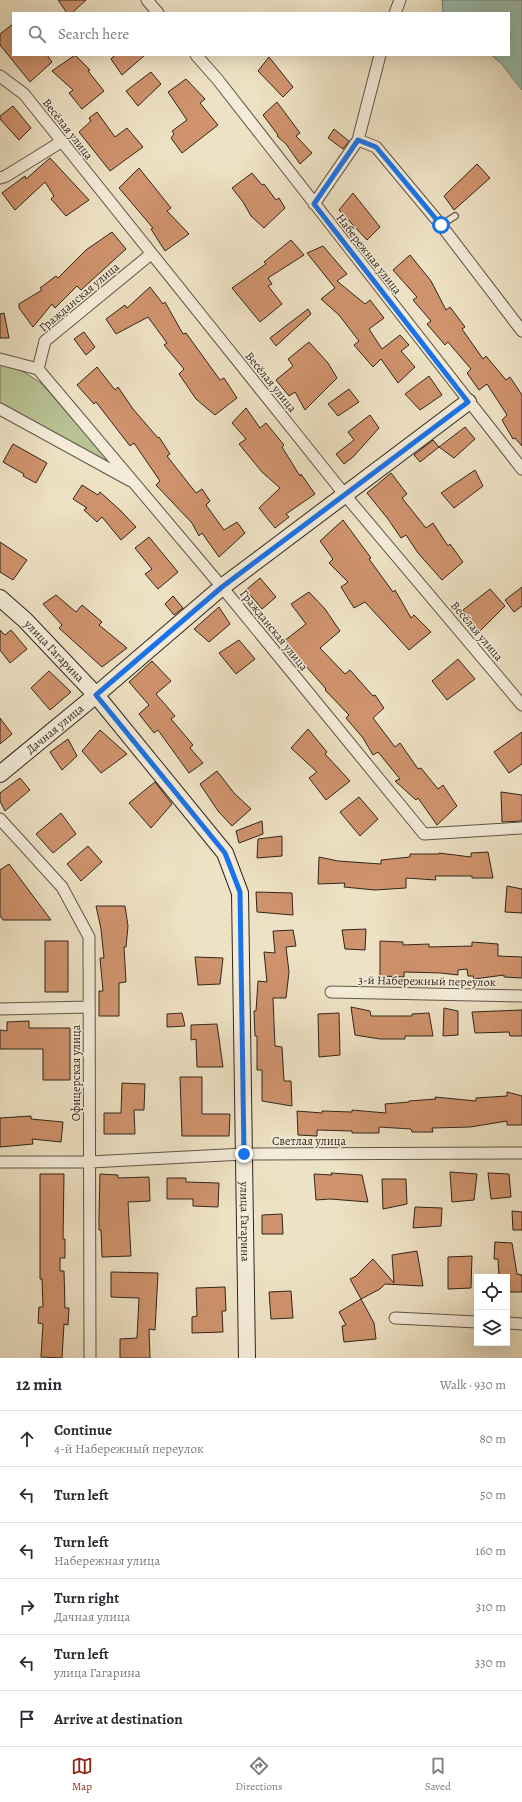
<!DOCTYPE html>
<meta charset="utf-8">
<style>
:root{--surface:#fff;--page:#f7f7f7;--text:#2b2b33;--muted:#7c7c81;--line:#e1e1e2;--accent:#8f2418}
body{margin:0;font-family:Alegreya,serif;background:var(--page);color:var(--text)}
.controls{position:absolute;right:12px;bottom:12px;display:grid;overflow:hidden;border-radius:0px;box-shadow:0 4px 16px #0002}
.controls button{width:36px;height:36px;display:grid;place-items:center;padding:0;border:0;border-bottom:1px solid var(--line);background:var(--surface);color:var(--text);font:20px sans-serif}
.stop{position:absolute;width:12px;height:12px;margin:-9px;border:3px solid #1a73e8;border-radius:50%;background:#fff}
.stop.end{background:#1a73e8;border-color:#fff;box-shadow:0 1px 4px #0008}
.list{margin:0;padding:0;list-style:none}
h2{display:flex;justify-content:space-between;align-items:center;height:52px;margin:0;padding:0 16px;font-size:17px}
h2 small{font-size:13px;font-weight:400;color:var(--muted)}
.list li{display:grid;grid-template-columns:26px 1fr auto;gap:12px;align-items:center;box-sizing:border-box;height:56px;padding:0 16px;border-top:1px solid var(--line)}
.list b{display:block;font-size:15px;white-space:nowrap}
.list p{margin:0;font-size:13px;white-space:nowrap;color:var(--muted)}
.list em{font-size:13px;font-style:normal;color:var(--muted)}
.icon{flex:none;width:22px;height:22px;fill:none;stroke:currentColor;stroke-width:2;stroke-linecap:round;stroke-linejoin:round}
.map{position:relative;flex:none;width:522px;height:1358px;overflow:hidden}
.search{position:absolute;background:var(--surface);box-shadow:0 4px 16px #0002;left:12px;right:12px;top:12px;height:44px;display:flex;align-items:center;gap:10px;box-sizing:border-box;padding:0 14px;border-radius:0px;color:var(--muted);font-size:15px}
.sheet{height:388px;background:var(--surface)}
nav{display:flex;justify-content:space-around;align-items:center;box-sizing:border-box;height:56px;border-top:1px solid var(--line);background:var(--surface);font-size:11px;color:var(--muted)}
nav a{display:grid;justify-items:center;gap:2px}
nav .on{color:var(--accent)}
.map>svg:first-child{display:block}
.green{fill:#b8c395;stroke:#747458}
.water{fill:#9abeb0;stroke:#708175}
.building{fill:#cf936d;stroke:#31261c}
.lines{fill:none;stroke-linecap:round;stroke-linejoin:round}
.lane-casing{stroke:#605546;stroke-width:8}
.street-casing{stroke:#605546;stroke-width:13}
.secondary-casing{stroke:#31261c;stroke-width:18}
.lane{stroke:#f4ecd9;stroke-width:5.5}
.street{stroke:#f4ecd9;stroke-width:11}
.secondary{stroke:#f4ecd9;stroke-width:16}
.route{stroke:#1a73e8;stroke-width:5}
.labels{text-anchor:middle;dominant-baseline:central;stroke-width:3;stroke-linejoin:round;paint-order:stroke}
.street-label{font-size:12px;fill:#31261c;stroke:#f4ecd9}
</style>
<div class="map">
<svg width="522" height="1358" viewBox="0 0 522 1358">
<rect width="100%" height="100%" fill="#eee2c4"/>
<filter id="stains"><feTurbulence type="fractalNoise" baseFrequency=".005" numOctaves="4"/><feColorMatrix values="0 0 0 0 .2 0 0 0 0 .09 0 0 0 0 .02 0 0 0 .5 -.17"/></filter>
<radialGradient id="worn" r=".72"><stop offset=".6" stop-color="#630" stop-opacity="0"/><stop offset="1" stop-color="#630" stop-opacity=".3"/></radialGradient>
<path class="green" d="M0 364 19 369 41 383 118 471 0 404Z"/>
<path class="water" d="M442 0H522V90L500 62 491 55H509V13H443Z"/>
<path class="building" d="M58 0H86L72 13H67Z
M13 24V55H47L52 62 30 82 0 45V34Z
M75 55 90 70 88 71 104 91 82 109 69 93 73 90 52 71Z
M115 55H145L122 75 111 59Z
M269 57 293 87 283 97 258 71Z
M151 72 161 84 138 106 126 91Z
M186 79 205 99 200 103 218 125 182 153 171 138 174 134 172 131 187 120 168 92Z
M277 102 300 133 296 136 312 153 300 164 286 144 277 136 278 135 263 115Z
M13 106 31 128 19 140 0 119V116Z
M97 112 115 137 127 128 143 147 110 171 79 132 91 121 89 118Z
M334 129 349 141 343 149 328 138Z
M50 158 89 200 66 216 51 199 54 196 45 182 15 210 2 193 25 176 26 179Z
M477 164 490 178 454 210 444 196Z
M139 168 171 208 167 211 189 234 165 251 151 229 153 228 119 188Z
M252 173 262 185 264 184 276 200 279 198 285 208 264 228 251 216 243 202 232 188Z
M353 193 380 227 367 240 339 210Z
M112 232 126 249 81 290 77 286 55 308 52 304 33 327 19 308V304L42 290 40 288 56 276 58 278 86 250Z
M291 240 304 255 268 278 272 284 268 286 282 304 260 322 232 288 266 264 264 262Z
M323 246 347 274 337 281 365 304 370 300 384 318 369 329 382 349 400 335 409 345 401 351 415 367 398 383 381 359 373 367 354 345 359 341 339 315 321 299 335 288 307 253Z
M410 255 431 281 446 310 450 307 465 327 462 329 483 359 486 356 506 380 510 377 522 395V446L515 438 513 439 502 420 507 415 487 384 479 390 467 373 471 369 448 342 445 345 427 324 431 321 413 300 417 297 393 270Z
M150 287 163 304 165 302 183 334 186 333 220 380 224 378 237 398 215 415 196 399 179 374 184 369 164 345 167 343 148 317 116 334 106 319 125 305 127 308Z
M308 309 311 314 276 346 270 338Z
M4 313 9 338H0V314Z
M84 332 95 347 86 355 74 339Z
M309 342 328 363 337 378 305 410 295 392 289 396 276 380 293 366 288 359Z
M97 367 115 390 118 387 133 409 158 438 159 437 170 454 167 456 196 493 202 489 210 501 206 505 224 530 237 522 245 533 219 557 202 533 199 536 192 523 156 485 160 481 134 443 130 446 96 402 94 404 77 385Z
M429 376 442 395 420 410 405 394Z
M349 389 359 402 338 416 328 404Z
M246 408 260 428 266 423 284 445 282 447 300 476 301 474 315 494 286 514 289 517 275 528 259 508 280 488 262 472 239 444 246 439 232 423Z
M370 415 379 428 353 457 344 464 336 454 354 440 348 432Z
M465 427 475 439 454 458 439 447Z
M433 440 439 447 420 462 414 455Z
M13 444 47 463 36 483 23 476 24 474 3 462Z
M475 470 483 486 454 508 441 493Z
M391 473 407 494 402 498 426 528 433 523 448 546 450 544 463 562 442 580 418 553 406 535 401 538 388 519 367 493Z
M82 485 98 495 100 492 121 511 136 527 121 540 102 517 97 522 84 510 87 508 73 499Z
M343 520 371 558 369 559 393 592 395 590 411 618 414 615 431 632 409 650 365 602 354 608 341 587 348 582 329 563 333 559 320 541Z
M149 537 178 572 158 589 145 574 152 569 135 548Z
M0 542 27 560 13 580 0 572Z
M260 578 276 597 262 609 246 590Z
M522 587V606L514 612 505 600Z
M490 589 505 606 479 632 463 610Z
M309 592 325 609 340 631 320 648 345 674 350 670 373 696 375 695 384 708 373 718 395 747 400 743 418 769 421 768 438 789 443 785 457 806 437 825 418 798 416 800 395 781 400 779 378 752 373 755 363 738 346 718 349 715 325 690 326 689 284 641 306 624 291 604Z
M56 595 76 612 82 605 102 622 99 625 127 648 102 667 59 628 62 625 43 604Z
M173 596 183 608 174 615 165 604Z
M219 607 230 624 209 642 194 629Z
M0 630 5 635 11 630 27 649 10 663 0 650Z
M239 640 255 659 236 674 219 653Z
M458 659 475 679 447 700 432 681Z
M152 661 171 681 156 694 175 716 171 719 193 745 190 748 203 763 189 773 158 730 154 733 139 714 149 705 129 682Z
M49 671 71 692 50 710 31 688Z
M0 718 12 734 0 744Z
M308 729 327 752 325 754 350 781 326 800 309 778 317 772 291 748Z
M100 730 127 754 101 773 82 751Z
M522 732V764L509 773 494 752Z
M68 739 77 756 62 770 50 752Z
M217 771 234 793 251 809 232 826 218 811 200 784Z
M20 778 30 790 5 811 0 801V793Z
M155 782 172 804 151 828 129 803Z
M501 792 522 795V821L502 822Z
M359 797 378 819 360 836 340 812Z
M61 813 76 834 53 853 36 834Z
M262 821 263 834 239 843 236 831Z
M282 836V856L257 858 258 839Z
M88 846 102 862 81 881 67 864Z
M488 852 493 878H472V876H435L436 880 406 878V888L375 890 344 887 345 883 318 884 319 857 338 861 381 864V860L410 857V854H439V853L471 857V853Z
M9 864 51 920H3L0 916V870Z
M507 886 522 889V913L505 912Z
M256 892 292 893 293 915 257 912Z
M96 906H125L128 926 126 947H124L126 982 119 983V1016H99V991H103L100 958H104L101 929Z
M366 929 365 950 345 949 342 930Z
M293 930 296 946 286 947 289 972 286 998H273L275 1046 282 1047 284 1081H291L292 1106 262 1101V1070H257V1036H255L254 1011H256L258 981 267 982 264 952 275 953 273 931Z
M45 941H68V992H45Z
M380 941 403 942V945L429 944V947L472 946V942L498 944V956L522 957V978L504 977V975L474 979 473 976H468L467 969 458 970V975L441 973 404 972V977L380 976Z
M195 957 223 958 220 984 198 985Z
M351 1007 370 1011 371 1016H412V1014L429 1013 433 1036H405V1039H380L355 1035Z
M444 1008 458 1011V1035L443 1036Z
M522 1010V1036H510L509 1032 475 1033 472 1012Z
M182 1013 185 1026 167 1027V1014Z
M339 1013 340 1055 319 1057 318 1014Z
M29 1021V1028H70V1080H43V1049H0V1030L7 1031V1022Z
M217 1024 223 1067H197L196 1039 191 1040V1025Z
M180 1077H202V1114H230L229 1136H182Z
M122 1083 145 1084 144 1110H134L135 1134H104V1113H121Z
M507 1092 522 1096V1125H507V1121L470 1127 432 1128 433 1132H412L411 1129 379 1127V1133H352V1131L317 1130V1136L298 1135 297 1111 322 1113V1111L352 1112V1110L386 1113 385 1104 409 1102V1101L436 1099 435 1097 476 1101V1098L507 1096Z
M31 1116V1119L63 1122 61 1142 32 1139 33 1144 0 1147V1118Z
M450 1172 477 1174 474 1200 452 1202Z
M331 1173 362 1175 368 1202 330 1199 316 1200 314 1174 332 1175Z
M488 1173 509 1174 511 1197 491 1199Z
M40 1174H64L63 1239H65V1258H60V1271H64L65 1308H69L68 1325 64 1324 62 1358 41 1357 43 1324 38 1323 39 1307H43L42 1279H40Z
M100 1174 118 1175V1178L149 1177 150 1201 128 1202 131 1256 102 1257 101 1230H99V1217Z
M167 1178H186V1182L219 1183 218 1207 193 1206V1199H167Z
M382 1179H406L407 1204 383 1209Z
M415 1207 442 1208 441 1226 413 1228Z
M512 1211 522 1212V1230H513Z
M282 1214 283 1234H262V1215Z
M495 1242 512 1243 517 1274 522 1275V1292H507V1277H499L498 1259H494Z
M417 1251 423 1286 385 1284 380 1289 361 1299 350 1279 356 1276 373 1259 394 1283 392 1255Z
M472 1256 471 1288 448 1289V1257Z
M111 1272 158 1273 155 1330 149 1329 150 1358H120V1339L137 1338 139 1298 111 1297Z
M225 1287 226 1311H222L223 1332 192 1333V1317L197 1316 196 1288Z
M291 1291 293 1318 271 1319 269 1292Z
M361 1299 374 1323 376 1339 344 1342 342 1326 346 1325 339 1312Z"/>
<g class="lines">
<g class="lane-casing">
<path id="lane" d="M441 225 455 216"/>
</g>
<g class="street-casing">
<path id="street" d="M147 0 158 13
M395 13 400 0
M196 55 218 80 522 469
M0 76 24 94 345 495 522 705
M358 140 376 147 441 225 522 331
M0 178 6 176 61 142
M314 204 358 140 380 55
M0 359 38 369 222 587 424 834 522 828
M38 369 45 341 151 254
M0 409 131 481
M0 819 62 887 89 937 90 1358
M331 992 522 996
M0 1009 89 1007
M0 1162H90L244 1154 522 1153
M395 1318 477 1322
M507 1323 522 1324"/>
</g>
<g class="secondary-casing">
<g id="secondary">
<path id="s1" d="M0 598 25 620 96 695 225 853 240 893 247 1358"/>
<path id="s2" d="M0 774 96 695 222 587 468 402"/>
</g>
</g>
<use href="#lane" class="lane"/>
<use href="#street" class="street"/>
<use href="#secondary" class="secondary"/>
</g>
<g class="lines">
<path class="route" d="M244 1154 240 892 225 853 96 695 222 587 468 402 314 204 358 140 376 147 441 225"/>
</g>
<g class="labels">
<g class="street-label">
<text transform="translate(68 129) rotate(52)">Весёлая улица</text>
<text transform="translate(369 254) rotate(52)">Набережная улица</text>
<text transform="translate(79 297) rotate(-40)">Гражданская улица</text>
<text transform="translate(271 382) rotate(51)">Весёлая улица</text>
<text transform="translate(274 630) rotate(51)">Гражданская улица</text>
<text transform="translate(477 631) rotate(50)">Весёлая улица</text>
<text stroke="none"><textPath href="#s1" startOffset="76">улица Гагарина</textPath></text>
<text stroke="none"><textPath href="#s2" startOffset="71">Дачная улица</textPath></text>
<text transform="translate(427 981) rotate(1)">3-й Набережный переулок</text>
<text transform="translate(76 1073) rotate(-90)">Офицерская улица</text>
<text x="309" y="1141">Светлая улица</text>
<text stroke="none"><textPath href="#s1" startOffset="712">улица Гагарина</textPath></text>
</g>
</g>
<rect width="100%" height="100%" filter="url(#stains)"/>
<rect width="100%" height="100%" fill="url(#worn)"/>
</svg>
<div class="controls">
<button><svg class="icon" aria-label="locate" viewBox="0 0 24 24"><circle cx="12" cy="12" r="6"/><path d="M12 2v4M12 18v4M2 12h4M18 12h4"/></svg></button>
<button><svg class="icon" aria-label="layers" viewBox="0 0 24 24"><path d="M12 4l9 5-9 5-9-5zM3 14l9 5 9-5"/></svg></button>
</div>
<div class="stop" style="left:441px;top:225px"></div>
<div class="stop end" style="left:244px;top:1154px"></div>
<div class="search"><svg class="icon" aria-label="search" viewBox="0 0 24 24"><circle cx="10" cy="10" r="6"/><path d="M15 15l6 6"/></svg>Search here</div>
</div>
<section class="sheet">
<h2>12 min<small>Walk · 930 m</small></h2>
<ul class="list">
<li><svg class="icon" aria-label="ahead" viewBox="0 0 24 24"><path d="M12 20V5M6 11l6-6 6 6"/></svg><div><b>Continue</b><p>4-й Набережный переулок</p></div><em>80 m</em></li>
<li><svg class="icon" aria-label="left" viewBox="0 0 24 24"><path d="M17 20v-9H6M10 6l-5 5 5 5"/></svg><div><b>Turn left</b></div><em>50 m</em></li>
<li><svg class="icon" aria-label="left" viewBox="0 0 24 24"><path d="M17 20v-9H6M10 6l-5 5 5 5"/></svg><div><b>Turn left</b><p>Набережная улица</p></div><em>160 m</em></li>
<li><svg class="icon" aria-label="right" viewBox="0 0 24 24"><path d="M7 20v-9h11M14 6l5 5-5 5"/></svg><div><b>Turn right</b><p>Дачная улица</p></div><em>310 m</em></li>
<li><svg class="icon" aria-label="left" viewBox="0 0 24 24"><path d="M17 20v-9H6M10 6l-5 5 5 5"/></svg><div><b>Turn left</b><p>улица Гагарина</p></div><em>330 m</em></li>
<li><svg class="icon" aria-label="arrive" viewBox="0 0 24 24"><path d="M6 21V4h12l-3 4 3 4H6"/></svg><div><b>Arrive at destination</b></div></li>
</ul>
</section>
<nav>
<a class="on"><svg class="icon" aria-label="map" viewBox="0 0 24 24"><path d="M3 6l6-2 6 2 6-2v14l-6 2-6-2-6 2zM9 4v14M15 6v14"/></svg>Map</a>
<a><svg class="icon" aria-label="directions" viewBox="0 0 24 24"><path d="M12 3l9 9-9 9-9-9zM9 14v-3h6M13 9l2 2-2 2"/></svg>Directions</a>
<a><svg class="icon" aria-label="saved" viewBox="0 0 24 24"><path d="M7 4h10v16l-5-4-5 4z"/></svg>Saved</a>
</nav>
